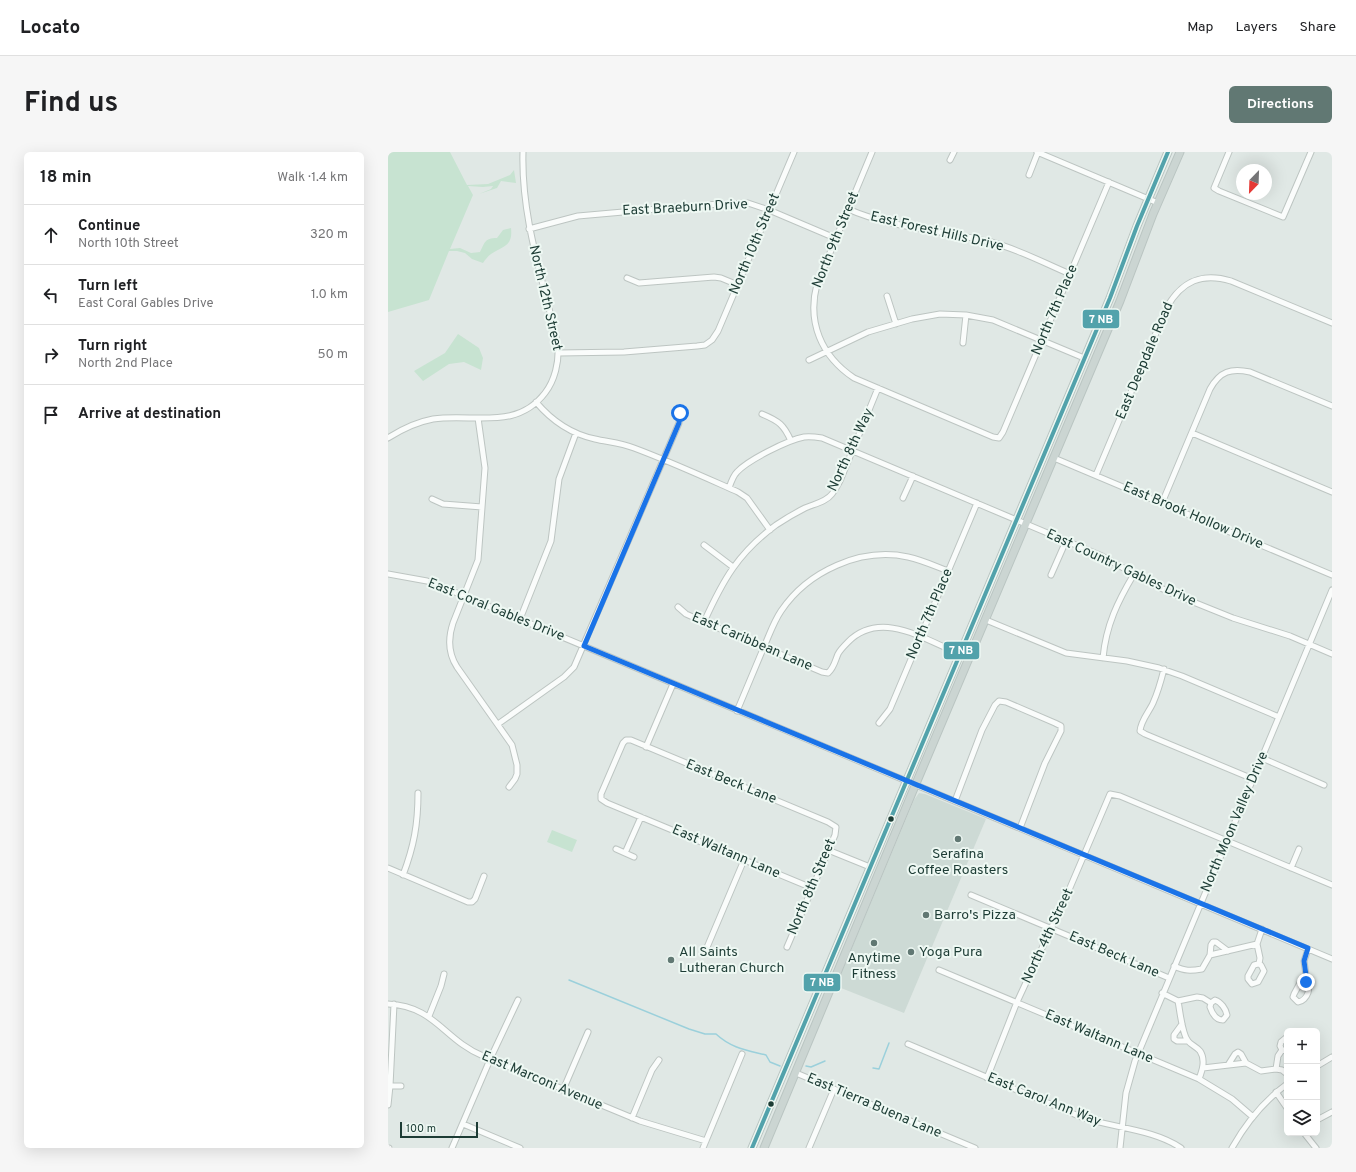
<!DOCTYPE html>
<meta charset="utf-8">
<style>
:root{--surface:#fff;--page:#f6f6f6;--text:#202124;--muted:#757577;--line:#e0e0e0;--accent:#617873}
body{margin:0;font-family:Overpass,sans-serif;background:var(--page);color:var(--text)}
.controls{position:absolute;right:12px;bottom:12px;display:grid;overflow:hidden;border-radius:6px;box-shadow:0 4px 16px #0002}
.controls button{width:36px;height:36px;display:grid;place-items:center;padding:0;border:0;border-bottom:1px solid var(--line);background:var(--surface);color:var(--text);font:20px sans-serif}
.compass{position:absolute;left:848px;top:12px;width:36px;height:36px;border-radius:50%;background:var(--surface);box-shadow:0 4px 16px #0002;rotate:203deg}
.scale{position:absolute;left:12px;bottom:10px;width:78px;box-sizing:border-box;padding-left:4px;border:2px solid #1d3c35;border-top:0;font-size:11px;line-height:14px;white-space:nowrap;color:#1d3c35;-webkit-text-stroke:3px #eef8f3;paint-order:stroke}
.stop{position:absolute;width:12px;height:12px;margin:-9px;border:3px solid #1a73e8;border-radius:50%;background:#fff}
.stop.end{background:#1a73e8;border-color:#fff;box-shadow:0 1px 4px #0008}
.list{margin:0;padding:0;list-style:none}
h2{display:flex;justify-content:space-between;align-items:center;height:52px;margin:0;padding:0 16px;font-size:17px}
h2 small{font-size:13px;font-weight:400;color:var(--muted)}
.list li{display:grid;grid-template-columns:26px 1fr auto;gap:12px;align-items:center;box-sizing:border-box;height:60px;padding:0 16px;border-top:1px solid var(--line)}
.list b{display:block;font-size:15px;white-space:nowrap}
.list p{margin:0;font-size:13px;white-space:nowrap;color:var(--muted)}
.list em{font-size:13px;font-style:normal;color:var(--muted)}
.icon{flex:none;width:22px;height:22px;fill:none;stroke:currentColor;stroke-width:2;stroke-linecap:round;stroke-linejoin:round}
.map{position:relative;flex:none;width:944px;height:996px;overflow:hidden;border-radius:6px}
header{display:flex;align-items:center;gap:24px;box-sizing:border-box;height:56px;padding:0 20px;background:var(--surface);border-bottom:1px solid var(--line)}
header strong{font-size:19px}
nav{display:flex;gap:22px;margin-inline-start:auto;font-size:14px}
.intro{display:flex;align-items:center;justify-content:space-between;box-sizing:border-box;height:96px;padding:0 24px}
h1{margin:0;font-size:28px}
.button{padding:10px 18px;border-radius:6px;background:var(--accent);color:#fff;font-size:14px;font-weight:700}
main{display:flex;gap:24px;padding:0 24px}
aside{flex:1;background:var(--surface);border-radius:6px;box-shadow:0 4px 16px #0002}
.map>svg:first-child{display:block}
.built{fill:#cddad5}
.green{fill:#c7e3d1}
.lines{fill:none;stroke-linecap:round;stroke-linejoin:round}
.stream{stroke:#9bd0db;stroke-width:1.5}
.minor-casing{stroke:#bdc5c2;stroke-width:7}
.major-casing{stroke:#bac5c2;stroke-width:9}
.minor{stroke:#fafcfb;stroke-width:5}
.major{stroke:#cbd5d2;stroke-width:7}
.bus-1-casing{stroke:#eef8f3;stroke-width:7}
.bus-1{stroke:#52a2ab;stroke-width:4}
.route{stroke:#1a73e8;stroke-width:5}
.bus-dot{fill:#1d3c35;stroke:#eef8f3;stroke-width:1.5}
.poi-dot{fill:#617873;stroke:#eef8f3;stroke-width:1.5}
.labels{text-anchor:middle;dominant-baseline:central;stroke-width:4;stroke-linejoin:round;paint-order:stroke}
.street-label{font-size:14px;fill:#1d3c35;stroke:#eef8f3}
.poi-label{font-size:14px;fill:#1d3c35;stroke:#eef8f3;text-anchor:start}
.line-badge{stroke:#eef8f3;stroke-width:1.5}
.badge-label{font-size:11px;text-anchor:middle;font-weight:bold;fill:#fff}
</style>
<header>
<strong>Locato</strong>
<nav><a>Map</a><a>Layers</a><a>Share</a></nav>
</header>
<div class="intro"><h1>Find us</h1><a class="button">Directions</a></div>
<main>
<aside>
<h2>18 min<small>Walk · 1.4 km</small></h2>
<ul class="list">
<li><svg class="icon" aria-label="ahead" viewBox="0 0 24 24"><path d="M12 20V5M6 11l6-6 6 6"/></svg><div><b>Continue</b><p>North 10th Street</p></div><em>320 m</em></li>
<li><svg class="icon" aria-label="left" viewBox="0 0 24 24"><path d="M17 20v-9H6M10 6l-5 5 5 5"/></svg><div><b>Turn left</b><p>East Coral Gables Drive</p></div><em>1.0 km</em></li>
<li><svg class="icon" aria-label="right" viewBox="0 0 24 24"><path d="M7 20v-9h11M14 6l5 5-5 5"/></svg><div><b>Turn right</b><p>North 2nd Place</p></div><em>50 m</em></li>
<li><svg class="icon" aria-label="arrive" viewBox="0 0 24 24"><path d="M6 21V4h12l-3 4 3 4H6"/></svg><div><b>Arrive at destination</b></div></li>
</ul>
</aside>
<div class="map">
<svg width="944" height="996" viewBox="0 0 944 996">
<rect width="100%" height="100%" fill="#e0e8e5"/>
<path class="built" d="M531 641 537 642 598 667 516 861 448 834 526 648Z"/>
<path class="green" d="M0 0H62L79 33 100 32 122 23 126 18 128 31 113 29 109 36 91 42 103 37 105 34 95 35 80 34 85 43 62 97 72 96 83 101 92 100C97 91 96 86 109 86L115 78 123 76C125 94 116 94 103 102 100 104 97 108 95 111L84 107 77 101 69 99H61L41 148 0 160Z
M70 182 91 196 95 206 93 218 76 210 61 212 35 229 26 219 57 201Z
M164 678 189 688 184 700 159 690Z"/>
<g class="lines">
<path class="stream" d="M181 828 301 877 317 882H328C343 896 358 898 378 903L382 910 392 914
M418 914 423 915 437 909
M485 916 491 917 501 891"/>
<g class="minor-casing">
<path id="minor" d="M484 0 429 132C419 170 433 204 466 226L605 285 611 286 615 280 721 30
M649 0 770 51
M841 0 826 36 831 39 895 65 923 0
M562 8 566 0
M641 23 650 0
M460 57C505 77 555 78 603 90 630 97 656 111 682 122
M141 77 190 64 314 53 360 51 381 58 447 86
M239 126 251 131 326 125 333 126 350 133
M499 144 508 172
M575 191 578 163
M171 201 236 200 309 194 317 193 324 188 330 179 406 0
M421 208 480 180 524 167 552 162 578 163 605 168 696 206
M148 250C164 269 183 282 207 287 220 290 233 291 246 296 281 309 316 325 350 340L359 346 382 378
M374 262C391 269 396 273 403 289
M90 266 97 316 90 408 65 471C60 486 60 501 69 515L124 593 129 613V622L127 627 121 635
M804 281 944 340
M0 286C14 277 29 270 45 267 85 261 128 279 157 241 167 228 171 210 170 194 156 130 133 67 135 0
M666 306 944 423
M708 323 779 155C794 129 814 120 843 129L944 171
M341 336C343 330 345 324 349 320 360 308 400 288 416 285 422 284 428 285 434 286L714 404 755 427 783 441 845 466 902 484 944 502
M515 346 525 324
M44 347 55 352 94 355
M774 351 822 237C832 219 843 216 862 220L944 254
M316 393 345 415
M0 422 39 429 69 441 944 807
M663 423 678 389
M290 455 298 462 316 470 434 520 440 521C446 516 447 509 450 502 452 498 456 494 460 490 493 457 537 488 572 502
M132 467 163 389 171 327 188 281
M598 468 678 501 739 509 771 516 794 524 891 565
M316 470C335 428 350 401 388 373 397 367 407 361 417 356 426 352 438 350 444 342 447 338 450 333 452 329L490 236
M715 506C718 473 730 449 746 422
M776 517C773 529 770 540 765 551 761 560 753 568 752 579L757 582 865 627
M349 559C358 538 366 518 375 497 381 484 385 471 393 459 420 419 473 395 520 405 534 408 547 414 560 419
M491 571 502 557 589 351
M110 572 176 525 186 515 291 271 292 261 291 257
M258 595 285 532
M874 606 936 633
M567 649 594 578 607 553 611 549 618 550 667 571 673 574V579L657 611 632 676
M228 697 246 705
M440 698 482 715
M237 701 253 665
M0 716 80 750H84L87 747 96 724
M903 716 911 697
M15 723C26 694 30 672 30 641
M583 743 781 826
M399 795 447 683 448 675 440 670 243 588H238L235 591 213 642V647L219 651 424 736
M317 800 356 708
M822 803 823 793 825 790H828L840 799
M870 812 873 813 876 819 870 830 864 832 860 827V824L866 813Z
M871 812 872 806 869 792 874 777
M786 814C797 819 802 819 814 817L822 803 869 792
M551 818 811 927 844 947 865 965
M915 830C926 833 919 849 910 850L905 845 906 842 912 831Z
M917 830 918 823 916 809 920 797
M774 841 790 849 809 845 815 846 823 851
M827 848C833 850 838 857 839 863L835 868C828 868 824 861 822 855L823 851Z
M790 849C792 859 794 882 800 889 803 893 809 895 812 899 818 908 814 919 811 927
M0 852C47 854 56 888 95 904L252 969 318 989
M41 864 53 834 56 822
M794 872 786 883V887L789 889H800
M899 885 893 890 892 894 894 898 899 899
M520 892 693 965C725 976 765 977 793 996
M840 913 847 902 850 900 853 902 858 911
M929 914 944 905
M815 916 858 911 873 919 888 917 894 918 899 922
M888 917 890 904 894 898
M408 921 587 996
M599 926 629 850 681 738 722 642 732 644 944 733
M0 934H13
M175 938 200 880
M888 940 899 956
M0 953 2 934 6 852
M244 966 264 918 271 908
M929 968 944 960
M75 972 132 996
M916 981 928 996
M0 996H1
M64 996 104 903 130 848
M315 996 354 902
M421 996 446 937
M732 996 738 941 747 909 944 438
M844 996C858 971 876 949 899 932"/>
</g>
<g class="major-casing">
<path id="major" d="M364 996 722 146 749 74 780 0
M376 996 524 641 732 149 765 62 792 0"/>
</g>
<use href="#minor" class="minor"/>
<use href="#major" class="major"/>
<g class="bus-1-casing">
<path id="bus-1" d="M364 996 722 146 749 74 780 0"/>
</g>
<use href="#bus-1" class="bus-1"/>
</g>
<g class="lines">
<path class="route" d="M292 261 291 271 196 494 920 796 916 809 918 823 917 830H918"/>
</g>
<g class="bus-dot">
<circle cx="503" cy="667" r="3.5"/>
<circle cx="383" cy="952" r="3.5"/>
</g>
<g class="poi-dot">
<circle cx="570" cy="687" r="4"/>
<circle cx="538" cy="763" r="4"/>
<circle cx="486" cy="791" r="4"/>
<circle cx="523" cy="800" r="4"/>
<circle cx="283" cy="808" r="4"/>
</g>
<g class="labels">
<g class="street-label">
<text transform="translate(297 56) rotate(-3)">East Braeburn Drive</text>
<text transform="translate(549 80) rotate(13)">East Forest Hills Drive</text>
<text transform="translate(448 88) rotate(-68)">North 9th Street</text>
<text transform="translate(367 92) rotate(-67)">North 10th Street</text>
<text transform="translate(157 146) rotate(77)">North 12th Street</text>
<text transform="translate(667 158) rotate(-67)">North 7th Place</text>
<text transform="translate(757 209) rotate(-67)">East Deepdale Road</text>
<text transform="translate(463 298) rotate(-65)">North 8th Way</text>
<text transform="translate(805 364) rotate(23)">East Brook Hollow Drive</text>
<text transform="translate(733 416) rotate(25)">East Country Gables Drive</text>
<text transform="translate(108 458) rotate(22)">East Coral Gables Drive</text>
<text transform="translate(542 462) rotate(-67)">North 7th Place</text>
<text transform="translate(364 490) rotate(23)">East Caribbean Lane</text>
<text transform="translate(343 630) rotate(22)">East Beck Lane</text>
<text transform="translate(847 670) rotate(-67)">North Moon Valley Drive</text>
<text transform="translate(338 700) rotate(23)">East Waltann Lane</text>
<text transform="translate(424 735) rotate(-67)">North 8th Street</text>
<text transform="translate(660 784) rotate(-65)">North 4th Street</text>
<text transform="translate(726 803) rotate(23)">East Beck Lane</text>
<text transform="translate(711 885) rotate(23)">East Waltann Lane</text>
<text transform="translate(154 929) rotate(23)">East Marconi Avenue</text>
<text transform="translate(656 948) rotate(22)">East Carol Ann Way</text>
<text transform="translate(486 954) rotate(23)">East Tierra Buena Lane</text>
</g>
<g class="poi-label">
<text x="570" y="702" text-anchor="middle">Serafina<tspan x="570" dy="16">Coffee Roasters</tspan></text>
<text x="546" y="763">Barro's Pizza</text>
<text x="291" y="800">All Saints<tspan x="291" dy="16">Lutheran Church</tspan></text>
<text x="531" y="800">Yoga Pura</text>
<text x="486" y="806" text-anchor="middle">Anytime<tspan x="486" dy="16">Fitness</tspan></text>
</g>
</g>
<g class="line-badge">
<rect x="694" y="157" width="38" height="20" rx="4" fill="#52a2ab"/>
<rect x="555" y="489" width="37" height="19" rx="4" fill="#52a2ab"/>
<rect x="415" y="821" width="38" height="19" rx="4" fill="#52a2ab"/>
</g>
<g class="badge-label">
<text x="713" y="171">7 NB</text>
<text x="573" y="502">7 NB</text>
<text x="434" y="834">7 NB</text>
</g>
</svg>
<div class="controls">
<button>+</button>
<button>−</button>
<button><svg class="icon" aria-label="layers" viewBox="0 0 24 24"><path d="M12 4l9 5-9 5-9-5zM3 14l9 5 9-5"/></svg></button>
</div>
<svg class="compass" viewBox="-18 -18 36 36"><path d="M0-13l5 13h-10z" fill="#e53935"/><path d="M0 13l5-13h-10z" fill="#757577"/></svg>
<div class="scale">100 m</div>
<div class="stop" style="left:292px;top:261px"></div>
<div class="stop end" style="left:918px;top:830px"></div>
</div>
</main>
